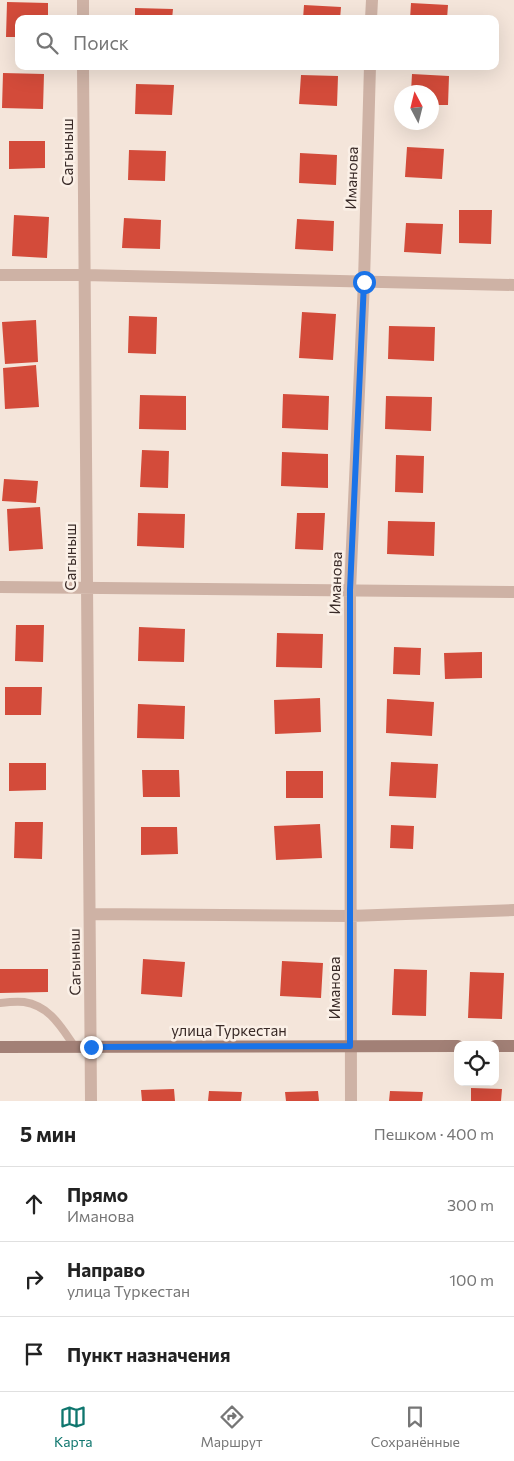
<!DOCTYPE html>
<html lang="ru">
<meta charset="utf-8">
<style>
:root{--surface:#fff;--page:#f2f2f2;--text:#222;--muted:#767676;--line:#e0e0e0;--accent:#0f766e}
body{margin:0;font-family:Commissioner,sans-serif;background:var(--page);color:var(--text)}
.controls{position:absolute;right:15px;bottom:15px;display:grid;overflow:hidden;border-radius:10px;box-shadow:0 5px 20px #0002}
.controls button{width:45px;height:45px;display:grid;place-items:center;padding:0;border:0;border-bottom:1px solid var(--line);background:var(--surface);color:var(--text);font:25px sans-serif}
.compass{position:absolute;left:394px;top:85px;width:45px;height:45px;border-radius:50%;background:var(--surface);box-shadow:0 5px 20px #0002;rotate:353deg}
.stop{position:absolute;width:15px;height:15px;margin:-11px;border:4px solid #1a73e8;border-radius:50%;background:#fff}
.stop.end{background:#1a73e8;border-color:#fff;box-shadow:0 1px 5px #0008}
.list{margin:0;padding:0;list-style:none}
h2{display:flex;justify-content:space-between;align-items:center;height:65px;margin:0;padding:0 20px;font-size:21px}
h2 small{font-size:16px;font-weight:400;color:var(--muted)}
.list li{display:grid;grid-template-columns:32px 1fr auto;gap:15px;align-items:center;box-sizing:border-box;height:75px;padding:0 20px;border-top:1px solid var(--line)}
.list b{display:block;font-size:19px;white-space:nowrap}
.list p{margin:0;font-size:16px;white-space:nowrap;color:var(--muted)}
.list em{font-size:16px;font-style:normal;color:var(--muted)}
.icon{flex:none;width:28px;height:28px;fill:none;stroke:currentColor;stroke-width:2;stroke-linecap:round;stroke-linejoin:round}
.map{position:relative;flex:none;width:514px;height:1101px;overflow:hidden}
.search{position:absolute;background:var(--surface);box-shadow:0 5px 20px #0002;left:15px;right:15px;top:15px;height:55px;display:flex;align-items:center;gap:12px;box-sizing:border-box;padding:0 18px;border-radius:10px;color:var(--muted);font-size:19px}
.sheet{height:290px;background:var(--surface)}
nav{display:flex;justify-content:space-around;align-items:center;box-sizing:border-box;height:70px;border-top:1px solid var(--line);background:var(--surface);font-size:14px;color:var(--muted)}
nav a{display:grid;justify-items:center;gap:2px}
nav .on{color:var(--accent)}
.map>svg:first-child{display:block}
.building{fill:#d34b3a}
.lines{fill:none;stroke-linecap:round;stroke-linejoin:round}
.lane{stroke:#ceb2a5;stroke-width:8}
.street{stroke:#ceb2a5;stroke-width:12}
.secondary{stroke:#a28076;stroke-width:12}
.route{stroke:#1a73e8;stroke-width:6}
.labels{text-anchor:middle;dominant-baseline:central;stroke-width:5;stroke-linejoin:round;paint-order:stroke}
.street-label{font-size:15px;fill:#392a27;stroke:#fbf0e7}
</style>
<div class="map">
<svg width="514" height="1101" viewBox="0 0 514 1101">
<rect width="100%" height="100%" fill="#f4e5da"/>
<path class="building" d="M7 2 48 3V19H19V37H6Z
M411 3 448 5 447 19H410Z
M304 5 341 7 340 19H303Z
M135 8 173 9 172 19H135Z
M3 73 44 74 43 109 2 108Z
M412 74 449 76 448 105H432V92H411Z
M301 75 338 76 337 106 299 104Z
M136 84 174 85 172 115 135 114Z
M9 141H45V168L9 169Z
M407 147 444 149 442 179 405 177Z
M129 150 166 151 165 181 128 180Z
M300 153 337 155 336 185 299 183Z
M459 210H492L491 244 459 243Z
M14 215 49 217 47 258 12 256Z
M124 218 161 220 160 249 122 248Z
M297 219 334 221 333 251 295 249Z
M406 223 443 224 441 254 404 252Z
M302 312 336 314 333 360 299 358Z
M129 316 157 317 156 354 128 353Z
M36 320 38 362 5 364 2 322Z
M389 326 435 327 434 361 388 359Z
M36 365 39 407 5 409 3 368Z
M283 394 329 396 328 430 282 428Z
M140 395 186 396V430L139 429Z
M386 396 432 397 431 431 385 429Z
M142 450 169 451 168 488 140 487Z
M282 452 328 454V488L281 486Z
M396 455 424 456 423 493 395 492Z
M4 479 38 481 36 503 2 501Z
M40 507 43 549 9 551 7 509Z
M138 513 185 514 184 548 137 546Z
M297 513H325L323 550 295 549Z
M388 521 435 522 434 556 387 554Z
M16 625H44L43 662 15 661Z
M139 627 185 629 184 662 138 661Z
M277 633 323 634 322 668 276 667Z
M394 647 421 648 420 675 393 674Z
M482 652V678L445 679 444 653Z
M5 687H42L41 715H5Z
M320 698 321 732 275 734 274 700Z
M387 699 434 702 432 736 386 733Z
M138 704 185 706 184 739 137 738Z
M391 762 438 764 436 798 389 796Z
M9 763H46V790L9 791Z
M142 770H179L180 797H143Z
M286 771H323V798H286Z
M15 822H43L42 859 14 858Z
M320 824 322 858 276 860 274 826Z
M391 825 414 826 413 849 390 848Z
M141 827H177L178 854 141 855Z
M143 959 185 962 182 997 141 994Z
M282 961 323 963 321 998 280 996Z
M0 969H48V992L0 993Z
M394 969 427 970 426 1016 392 1015Z
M470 972 504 973 502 1019 468 1018Z
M471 1088 502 1089 501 1101H471Z
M174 1089 175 1101H142L141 1090Z
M209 1091 242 1092 241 1101H208Z
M318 1091 319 1101H286L285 1092Z
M390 1091 423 1092 422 1101H389Z"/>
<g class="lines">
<path class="lane" d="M0 1003C8 1002 16 1001 24 1002 50 1006 61 1027 75 1047"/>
<path class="street" d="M83 0V19
M371 19 372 0
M83 66 91 1101
M0 275H84L514 285
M0 587 514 592
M90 914 350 916 514 910
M351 1101 350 590 364 281 370 66"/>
<path class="secondary" d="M495 1046H514
M0 1047 458 1046"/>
</g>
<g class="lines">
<path class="route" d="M91 1047 350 1046V590L364 282"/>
</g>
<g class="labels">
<g class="street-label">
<text transform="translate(67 152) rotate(-90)">Сагыныш</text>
<text transform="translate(351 178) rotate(-88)">Иманова</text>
<text transform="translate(70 557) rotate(-90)">Сагыныш</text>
<text transform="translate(335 583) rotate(-88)">Иманова</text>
<text transform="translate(74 962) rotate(-91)">Сагыныш</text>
<text transform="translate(334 988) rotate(-90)">Иманова</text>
<text x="229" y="1030">улица Туркестан</text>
</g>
</g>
</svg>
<div class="controls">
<button><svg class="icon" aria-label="locate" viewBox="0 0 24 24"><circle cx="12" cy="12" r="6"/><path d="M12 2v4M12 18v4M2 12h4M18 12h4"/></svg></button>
</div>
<svg class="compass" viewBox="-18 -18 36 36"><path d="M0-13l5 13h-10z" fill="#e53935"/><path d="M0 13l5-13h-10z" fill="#767676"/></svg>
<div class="stop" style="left:364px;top:282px"></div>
<div class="stop end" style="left:91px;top:1047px"></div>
<div class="search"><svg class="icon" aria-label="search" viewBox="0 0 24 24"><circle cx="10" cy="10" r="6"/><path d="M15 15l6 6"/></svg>Поиск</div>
</div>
<section class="sheet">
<h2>5 мин<small>Пешком · 400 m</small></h2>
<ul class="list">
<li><svg class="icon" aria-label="ahead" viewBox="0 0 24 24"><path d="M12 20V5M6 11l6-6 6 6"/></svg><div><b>Прямо</b><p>Иманова</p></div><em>300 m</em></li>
<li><svg class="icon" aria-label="right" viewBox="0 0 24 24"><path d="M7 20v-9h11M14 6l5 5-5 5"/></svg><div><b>Направо</b><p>улица Туркестан</p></div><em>100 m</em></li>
<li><svg class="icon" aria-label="arrive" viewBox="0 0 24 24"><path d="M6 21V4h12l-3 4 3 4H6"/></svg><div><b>Пункт назначения</b></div></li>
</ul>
</section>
<nav>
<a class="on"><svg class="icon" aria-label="map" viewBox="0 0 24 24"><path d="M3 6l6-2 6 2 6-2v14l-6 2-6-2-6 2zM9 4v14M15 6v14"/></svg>Карта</a>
<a><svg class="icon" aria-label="directions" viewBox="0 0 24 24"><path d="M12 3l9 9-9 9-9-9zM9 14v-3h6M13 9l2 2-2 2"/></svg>Маршрут</a>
<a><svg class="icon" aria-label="saved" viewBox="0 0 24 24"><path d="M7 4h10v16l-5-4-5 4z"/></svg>Сохранённые</a>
</nav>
